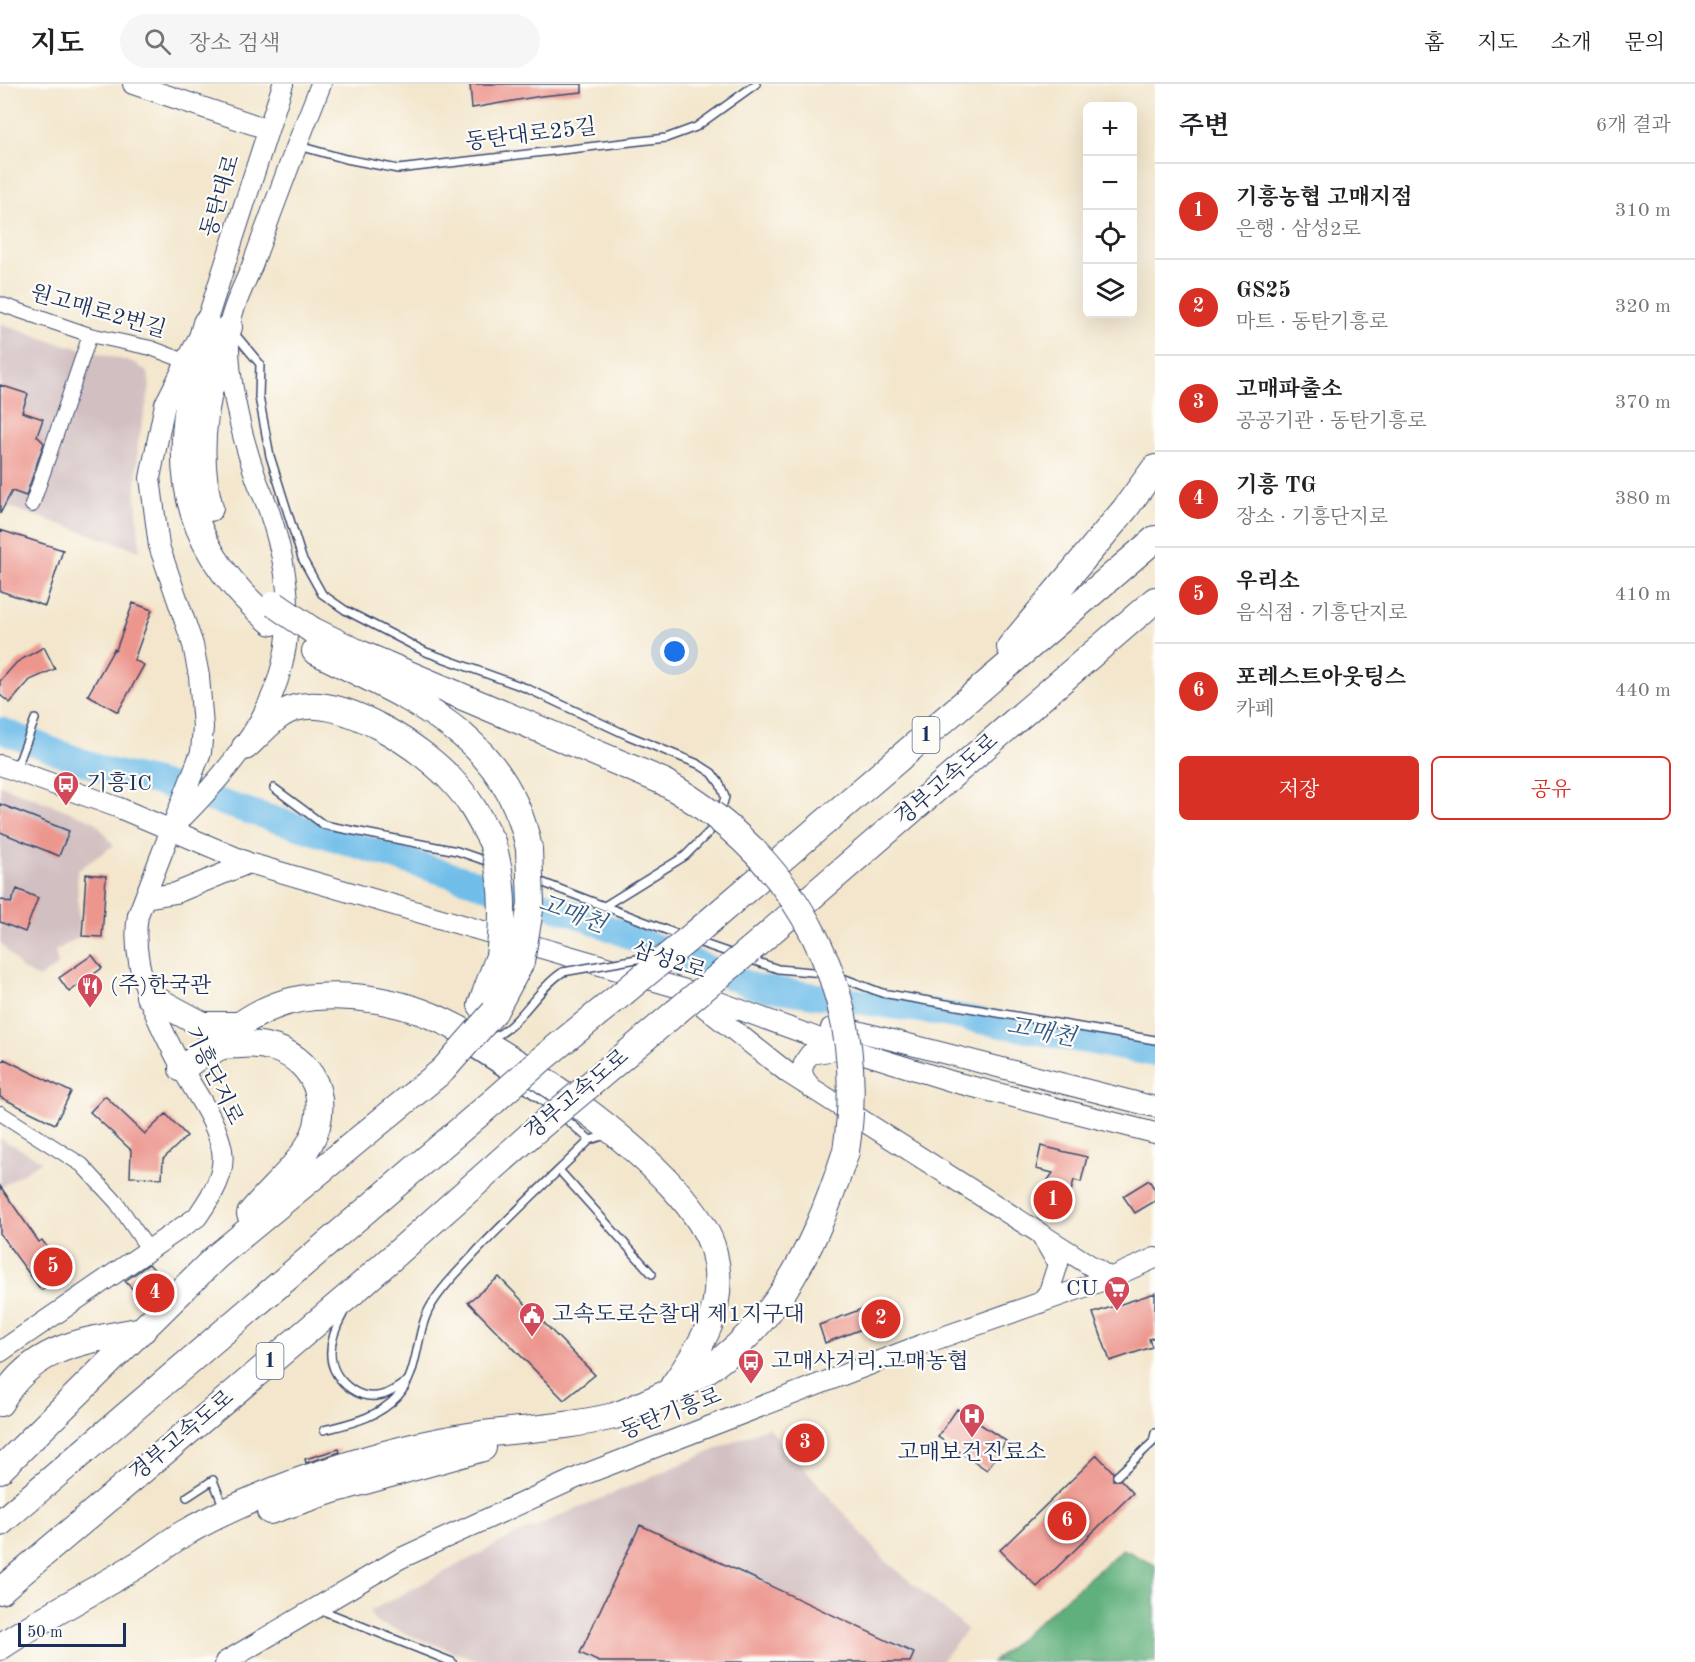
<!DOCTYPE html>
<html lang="ko">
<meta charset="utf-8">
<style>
:root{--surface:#fff;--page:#f6f6f6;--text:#202124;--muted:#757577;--line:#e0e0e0;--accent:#d93025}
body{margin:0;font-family:"Old Standard TT","Noto Serif KR",serif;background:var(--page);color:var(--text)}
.controls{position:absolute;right:18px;top:18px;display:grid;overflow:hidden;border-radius:9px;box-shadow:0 6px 24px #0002}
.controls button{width:54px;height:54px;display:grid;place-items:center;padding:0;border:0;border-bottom:2px solid var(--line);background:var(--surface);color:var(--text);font:30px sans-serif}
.scale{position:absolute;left:18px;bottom:15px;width:108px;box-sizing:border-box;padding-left:6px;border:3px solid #1b2f5e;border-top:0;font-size:16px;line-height:21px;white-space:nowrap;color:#1b2f5e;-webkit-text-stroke:4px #fdfcf7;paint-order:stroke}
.you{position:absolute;left:675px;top:568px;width:21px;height:21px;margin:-15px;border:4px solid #fff;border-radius:50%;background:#1a73e8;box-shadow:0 0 0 9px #1a73e833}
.badge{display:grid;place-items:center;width:39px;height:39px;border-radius:50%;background:var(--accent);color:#fff;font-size:20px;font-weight:700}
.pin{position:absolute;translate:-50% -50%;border:3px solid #fff;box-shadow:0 2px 6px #0006}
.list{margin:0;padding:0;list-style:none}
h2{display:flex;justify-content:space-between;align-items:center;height:78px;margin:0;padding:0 24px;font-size:26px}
h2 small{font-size:20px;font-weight:400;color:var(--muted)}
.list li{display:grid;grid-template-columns:39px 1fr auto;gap:18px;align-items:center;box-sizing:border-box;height:96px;padding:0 24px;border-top:2px solid var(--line)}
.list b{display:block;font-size:22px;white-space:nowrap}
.list p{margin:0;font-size:20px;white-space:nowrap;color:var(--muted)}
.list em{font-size:20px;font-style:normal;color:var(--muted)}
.actions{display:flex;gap:12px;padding:18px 24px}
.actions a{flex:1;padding:14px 0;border:2px solid var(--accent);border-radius:9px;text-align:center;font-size:21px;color:var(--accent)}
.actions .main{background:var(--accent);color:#fff}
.icon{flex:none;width:33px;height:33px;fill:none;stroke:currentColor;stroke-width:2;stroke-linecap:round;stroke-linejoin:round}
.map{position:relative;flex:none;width:1155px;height:1578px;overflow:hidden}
header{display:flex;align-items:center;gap:36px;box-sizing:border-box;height:84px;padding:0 30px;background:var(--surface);border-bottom:2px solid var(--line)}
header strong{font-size:28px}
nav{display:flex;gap:33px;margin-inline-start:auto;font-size:21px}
.search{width:420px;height:54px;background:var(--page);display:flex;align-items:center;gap:15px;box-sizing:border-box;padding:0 21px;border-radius:33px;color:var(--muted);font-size:22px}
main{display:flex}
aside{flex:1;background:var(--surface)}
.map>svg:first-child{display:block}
.industrial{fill:#d2bfc1}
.forest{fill:#61b07c;stroke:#3e706d;stroke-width:1.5}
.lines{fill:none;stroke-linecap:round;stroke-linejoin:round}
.river{stroke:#6fbde9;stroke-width:26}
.building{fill:#ec968e}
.lane-casing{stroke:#3b4a6e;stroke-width:10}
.street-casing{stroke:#3b4a6e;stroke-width:16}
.secondary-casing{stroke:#3b4a6e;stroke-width:22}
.highway-casing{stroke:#3b4a6e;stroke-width:28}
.lane{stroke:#fff;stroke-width:7}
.street{stroke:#fff;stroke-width:14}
.secondary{stroke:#fff;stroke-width:20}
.highway{stroke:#fff;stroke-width:26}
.lane-bridge-casing{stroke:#3b4a6e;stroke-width:10;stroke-linecap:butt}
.highway-bridge-casing{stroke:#3b4a6e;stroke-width:28;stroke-linecap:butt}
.lane-bridge{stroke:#fff;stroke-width:7}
.highway-bridge{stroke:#fff;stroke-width:26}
.labels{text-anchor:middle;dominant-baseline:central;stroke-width:4.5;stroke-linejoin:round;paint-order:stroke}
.shield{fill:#fdfcf7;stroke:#5f6c8c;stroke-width:1.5}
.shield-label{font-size:21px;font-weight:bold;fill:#1b2f5e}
.street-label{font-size:22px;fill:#1b2f5e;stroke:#fdfcf7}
.poi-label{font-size:22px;fill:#1b2f5e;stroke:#fdfcf7;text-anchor:start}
.water-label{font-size:24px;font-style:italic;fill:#345a88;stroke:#fdfcf7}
</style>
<header>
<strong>지도</strong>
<div class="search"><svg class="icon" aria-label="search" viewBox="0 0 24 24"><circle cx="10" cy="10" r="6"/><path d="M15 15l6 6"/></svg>장소 검색</div>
<nav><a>홈</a><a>지도</a><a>소개</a><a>문의</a></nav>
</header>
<main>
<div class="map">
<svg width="1155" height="1578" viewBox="0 0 1155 1578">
<rect width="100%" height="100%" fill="#fdfcf7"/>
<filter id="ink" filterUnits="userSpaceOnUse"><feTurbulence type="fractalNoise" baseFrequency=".0167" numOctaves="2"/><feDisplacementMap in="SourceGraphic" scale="12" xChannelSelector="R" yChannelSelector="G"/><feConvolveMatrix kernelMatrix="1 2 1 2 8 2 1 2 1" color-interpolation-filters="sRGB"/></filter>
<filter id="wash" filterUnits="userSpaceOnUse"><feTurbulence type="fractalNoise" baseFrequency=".008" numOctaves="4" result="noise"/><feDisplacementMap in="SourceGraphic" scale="24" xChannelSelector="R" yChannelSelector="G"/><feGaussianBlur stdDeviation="1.35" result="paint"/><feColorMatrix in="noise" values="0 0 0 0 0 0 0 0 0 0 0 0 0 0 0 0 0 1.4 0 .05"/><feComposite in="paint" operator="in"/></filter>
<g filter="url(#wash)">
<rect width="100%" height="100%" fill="#f3e6cc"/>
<path class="industrial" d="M0 239 51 257 135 279 148 289 150 303 138 359 136 414 140 467 0 420Z
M0 701 94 737 114 761 77 787 79 853 55 867 58 882 38 894 21 884 0 858Z
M0 1054 42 1077 0 1104Z
M768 1343 885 1476 967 1545 940 1578H482L375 1538 370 1527 513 1452Z"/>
<path class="forest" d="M1123 1465 1155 1481V1578H992Z"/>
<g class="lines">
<path class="river" d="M0 646 104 686 156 698 572 829 755 903 933 928 1155 970"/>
</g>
<g id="blocks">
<path class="building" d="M470 0H582V8L541 12 472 24Z
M0 301 28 310 22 328 43 335 37 352 44 359 26 412 12 407 0 430Z
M0 446 63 466 45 522 0 507Z
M133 519 152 526 134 576 144 581 118 628 88 611 114 565 116 566Z
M44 563 55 585 30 596 10 619 0 611V597L17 578Z
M0 720 69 747 59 772 0 748Z
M86 790 106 792 102 853 82 852Z
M17 805 38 814 25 848 0 838V815L11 819Z
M92 871 102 884 69 908 59 894Z
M4 975 71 1008 55 1040 0 1013V982Z
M105 1012 145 1050 166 1030 187 1052 163 1075 162 1094 130 1093 131 1066 90 1028Z
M1041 1062 1087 1073 1081 1098 1074 1096 1070 1111 1056 1130 1035 1114 1053 1089 1036 1085Z
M1149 1096 1155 1106V1117L1135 1129 1123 1112Z
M0 1102 39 1158 42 1156 66 1189 41 1206 0 1150Z
M149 1180 167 1200 147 1220 125 1197Z
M499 1193 595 1291 564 1316 468 1218Z
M1155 1209V1253L1149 1255 1152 1263 1110 1277 1093 1229Z
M886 1216 893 1233 825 1259 819 1241Z
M957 1325 1006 1357 987 1386 938 1353Z
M808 1344 820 1360 803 1374 790 1358Z
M339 1365 340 1368 306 1379 305 1375Z
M1097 1371 1113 1388V1396H1121L1133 1409 1037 1503 1000 1466Z
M640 1441 914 1569 910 1578H599L580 1569Z"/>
</g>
</g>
<g filter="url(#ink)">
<use href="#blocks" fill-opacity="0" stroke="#3b4a6e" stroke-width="1.5"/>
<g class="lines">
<g class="lane-casing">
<path id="lane" d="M299 62 346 75 398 85 666 54 696 43 756 0
M235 250 260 280 259 313 270 372 302 474 322 510 345 526 426 568 526 604 627 651 698 680 712 689 720 700 725 713 721 727 710 747 685 772 606 821
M12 684 20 675 35 635
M274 704 324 741 457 767 492 779
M536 796 682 852
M695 857 736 871
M749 875 778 885 823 889
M840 893 882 909 1155 956
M491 954C517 946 537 904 563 888
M467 966 511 994
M520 1001 552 1024
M561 1031 590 1056
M559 1086 652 1190
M343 1230C328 1257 323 1285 351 1305 361 1312 371 1314 382 1311 391 1309 400 1302 407 1297
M324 1346C351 1339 377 1334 397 1313 421 1288 414 1248 432 1220 444 1200 461 1185 476 1168 513 1129 552 1093 590 1056L606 1051
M1117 1392 1153 1358 1155 1349
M187 1413 213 1396 224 1424
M321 1526 452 1578"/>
</g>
<g class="street-casing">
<path id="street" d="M0 220 90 251 151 264 185 277
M32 421 90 251
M0 1029 82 1081 117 1119 148 1165"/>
</g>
<g class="secondary-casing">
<path id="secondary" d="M133 0 267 45
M0 681 117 723 249 779 686 906 845 964 954 998 1155 1049
M182 734C276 639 314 563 270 430 266 416 258 402 254 388 239 343 227 294 229 246 230 228 245 199 252 182 274 121 297 60 321 0
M145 814 176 809 249 779
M694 915 788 989 1110 1194
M831 944 853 946 1155 1023
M812 1004C800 992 799 984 810 970L842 965
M1040 1219 1049 1208 1058 1180 1042 1152
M0 1268 197 1133C210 1114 226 1092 222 1066 216 1035 196 1011 182 984 158 939 129 883 138 831L201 668 203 643 199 592 193 561 159 462 150 394 165 320 206 239 283 0
M225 1578 399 1475 583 1391 926 1259 1110 1194 1155 1174"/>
</g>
<g class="highway-casing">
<path id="highway" d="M206 239C173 360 167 451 272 538
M210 424C193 362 207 302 229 243
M312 546 359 569 662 697
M1010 563 1125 425 1155 384
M315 567C409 615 507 649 529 765
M245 663C260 650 276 629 295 624 342 610 425 665 455 700 471 717 481 738 492 758
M698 847 1155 455
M750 866 1155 516
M149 912 203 941H236
M481 921 499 872
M494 928 521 878
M210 969C220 960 227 962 240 961 289 956 330 990 317 1042 307 1077 272 1102 250 1130
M543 974 623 909
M182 985C225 953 258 917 315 913 351 910 389 916 422 928 497 956 697 1090 714 1169 727 1223 703 1260 673 1302
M586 1004 676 928
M0 1319C32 1261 85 1257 143 1246
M0 1386 216 1173 443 986
M270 1427 333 1406 483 1364
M0 1439 494 1017
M0 1507 359 1203 537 1045
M0 1563C43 1534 89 1510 134 1483 153 1472 170 1456 190 1446 229 1424 286 1400 329 1387 376 1371 425 1358 475 1351 522 1345 568 1343 614 1332 627 1328 640 1321 652 1316 765 1269 811 1176 846 1067"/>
</g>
<use href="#lane" class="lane"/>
<use href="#street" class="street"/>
<use href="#secondary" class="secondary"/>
<use href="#highway" class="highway"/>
<g class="lane-bridge-casing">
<path id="lane-bridge" d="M563 888 654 872"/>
</g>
<g class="highway-bridge-casing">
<path id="highway-bridge" d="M274 520 312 546
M662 697C799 774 870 910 846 1067
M492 758C504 796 504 833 499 872
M521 878 531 820 529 765
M623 909 698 847
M676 928 750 866
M443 986 494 928
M494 1017 543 974
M537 1045 586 1004"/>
</g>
<use href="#lane-bridge" class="lane-bridge"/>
<use href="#highway-bridge" class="highway-bridge"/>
</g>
</g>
<defs>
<g id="bus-pin" transform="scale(1.35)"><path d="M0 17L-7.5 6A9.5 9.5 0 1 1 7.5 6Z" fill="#d1495b" stroke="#fdfcf7"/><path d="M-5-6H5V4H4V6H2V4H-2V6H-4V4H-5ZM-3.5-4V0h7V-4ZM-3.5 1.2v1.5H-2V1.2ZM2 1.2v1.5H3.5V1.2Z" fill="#fff"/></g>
<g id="restaurant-pin" transform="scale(1.35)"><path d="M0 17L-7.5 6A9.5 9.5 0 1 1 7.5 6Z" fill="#d1495b" stroke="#fdfcf7"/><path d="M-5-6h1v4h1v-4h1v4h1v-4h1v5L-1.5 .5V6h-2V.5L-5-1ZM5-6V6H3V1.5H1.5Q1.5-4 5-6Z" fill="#fff"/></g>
<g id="supermarket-pin" transform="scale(1.35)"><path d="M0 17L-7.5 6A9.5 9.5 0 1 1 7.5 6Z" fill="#d1495b" stroke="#fdfcf7"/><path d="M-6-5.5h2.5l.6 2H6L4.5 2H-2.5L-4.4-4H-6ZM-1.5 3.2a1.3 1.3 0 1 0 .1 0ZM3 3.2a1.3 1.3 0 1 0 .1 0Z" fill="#fff"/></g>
<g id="civic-pin" transform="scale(1.35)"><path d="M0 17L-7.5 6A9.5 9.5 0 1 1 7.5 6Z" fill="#d1495b" stroke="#fdfcf7"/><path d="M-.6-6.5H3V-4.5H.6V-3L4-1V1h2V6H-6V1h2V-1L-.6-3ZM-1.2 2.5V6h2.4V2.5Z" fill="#fff"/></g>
<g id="hospital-pin" transform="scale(1.35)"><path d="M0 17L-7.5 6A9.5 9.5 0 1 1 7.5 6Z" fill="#d1495b" stroke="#fdfcf7"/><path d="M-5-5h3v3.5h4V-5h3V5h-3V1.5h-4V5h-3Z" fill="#fff"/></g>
</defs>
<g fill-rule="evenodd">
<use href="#bus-pin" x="66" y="700"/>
<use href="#restaurant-pin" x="90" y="902"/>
<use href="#supermarket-pin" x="1117" y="1205"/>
<use href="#civic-pin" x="532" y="1231"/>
<use href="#bus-pin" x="751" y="1278"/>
<use href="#hospital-pin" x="972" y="1332"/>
</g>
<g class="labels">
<g class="shield">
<rect x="912.5" y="633" width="27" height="36" rx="4.5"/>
<rect x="256.5" y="1259" width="27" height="36" rx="4.5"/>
</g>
<g class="shield-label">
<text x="926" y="651">1</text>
<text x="270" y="1277">1</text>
</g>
<g class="street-label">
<text transform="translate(531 51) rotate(-7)">동탄대로25길</text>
<text transform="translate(221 112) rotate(-73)">동탄대로</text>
<text transform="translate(98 228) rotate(16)">원고매로2번길</text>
<text transform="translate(947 696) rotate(-41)">경부고속도로</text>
<text transform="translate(669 877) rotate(18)">삼성2로</text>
<text transform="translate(213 992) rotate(64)">기흥단지로</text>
<text transform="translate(577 1011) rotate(-40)">경부고속도로</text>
<text transform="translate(671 1330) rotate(-21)">동탄기흥로</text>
<text transform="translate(182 1352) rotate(-40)">경부고속도로</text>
</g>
<g class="poi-label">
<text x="86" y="700">기흥IC</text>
<text x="110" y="902">(주)한국관</text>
<text x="1098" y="1205" text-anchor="end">CU</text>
<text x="552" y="1231">고속도로순찰대 제1지구대</text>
<text x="771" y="1278">고매사거리.고매농협</text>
<text x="972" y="1369" text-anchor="middle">고매보건진료소</text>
</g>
<g class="water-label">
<text transform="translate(572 831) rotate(20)">고매천</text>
<text transform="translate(1041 949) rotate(11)">고매천</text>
</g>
</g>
</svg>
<div class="controls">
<button>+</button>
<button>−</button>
<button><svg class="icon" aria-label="locate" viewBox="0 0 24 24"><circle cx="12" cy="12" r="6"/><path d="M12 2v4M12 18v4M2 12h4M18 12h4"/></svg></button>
<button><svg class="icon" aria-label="layers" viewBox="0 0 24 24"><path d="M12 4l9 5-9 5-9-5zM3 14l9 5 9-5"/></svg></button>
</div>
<div class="scale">50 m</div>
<div class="you"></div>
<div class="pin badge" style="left:1053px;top:1116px">1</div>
<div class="pin badge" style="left:881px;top:1235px">2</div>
<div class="pin badge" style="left:805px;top:1359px">3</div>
<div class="pin badge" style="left:155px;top:1209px">4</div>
<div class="pin badge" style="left:53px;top:1183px">5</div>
<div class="pin badge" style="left:1067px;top:1437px">6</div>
</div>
<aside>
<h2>주변<small>6개 결과</small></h2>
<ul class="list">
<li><span class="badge">1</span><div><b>기흥농협 고매지점</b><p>은행 · 삼성2로</p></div><em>310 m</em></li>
<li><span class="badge">2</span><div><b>GS25</b><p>마트 · 동탄기흥로</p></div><em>320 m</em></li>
<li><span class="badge">3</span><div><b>고매파출소</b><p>공공기관 · 동탄기흥로</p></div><em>370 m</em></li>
<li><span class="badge">4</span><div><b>기흥 TG</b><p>장소 · 기흥단지로</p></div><em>380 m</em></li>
<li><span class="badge">5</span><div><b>우리소</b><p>음식점 · 기흥단지로</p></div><em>410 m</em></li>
<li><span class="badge">6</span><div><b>포레스트아웃팅스</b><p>카페</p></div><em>440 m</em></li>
</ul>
<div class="actions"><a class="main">저장</a><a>공유</a></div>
</aside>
</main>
